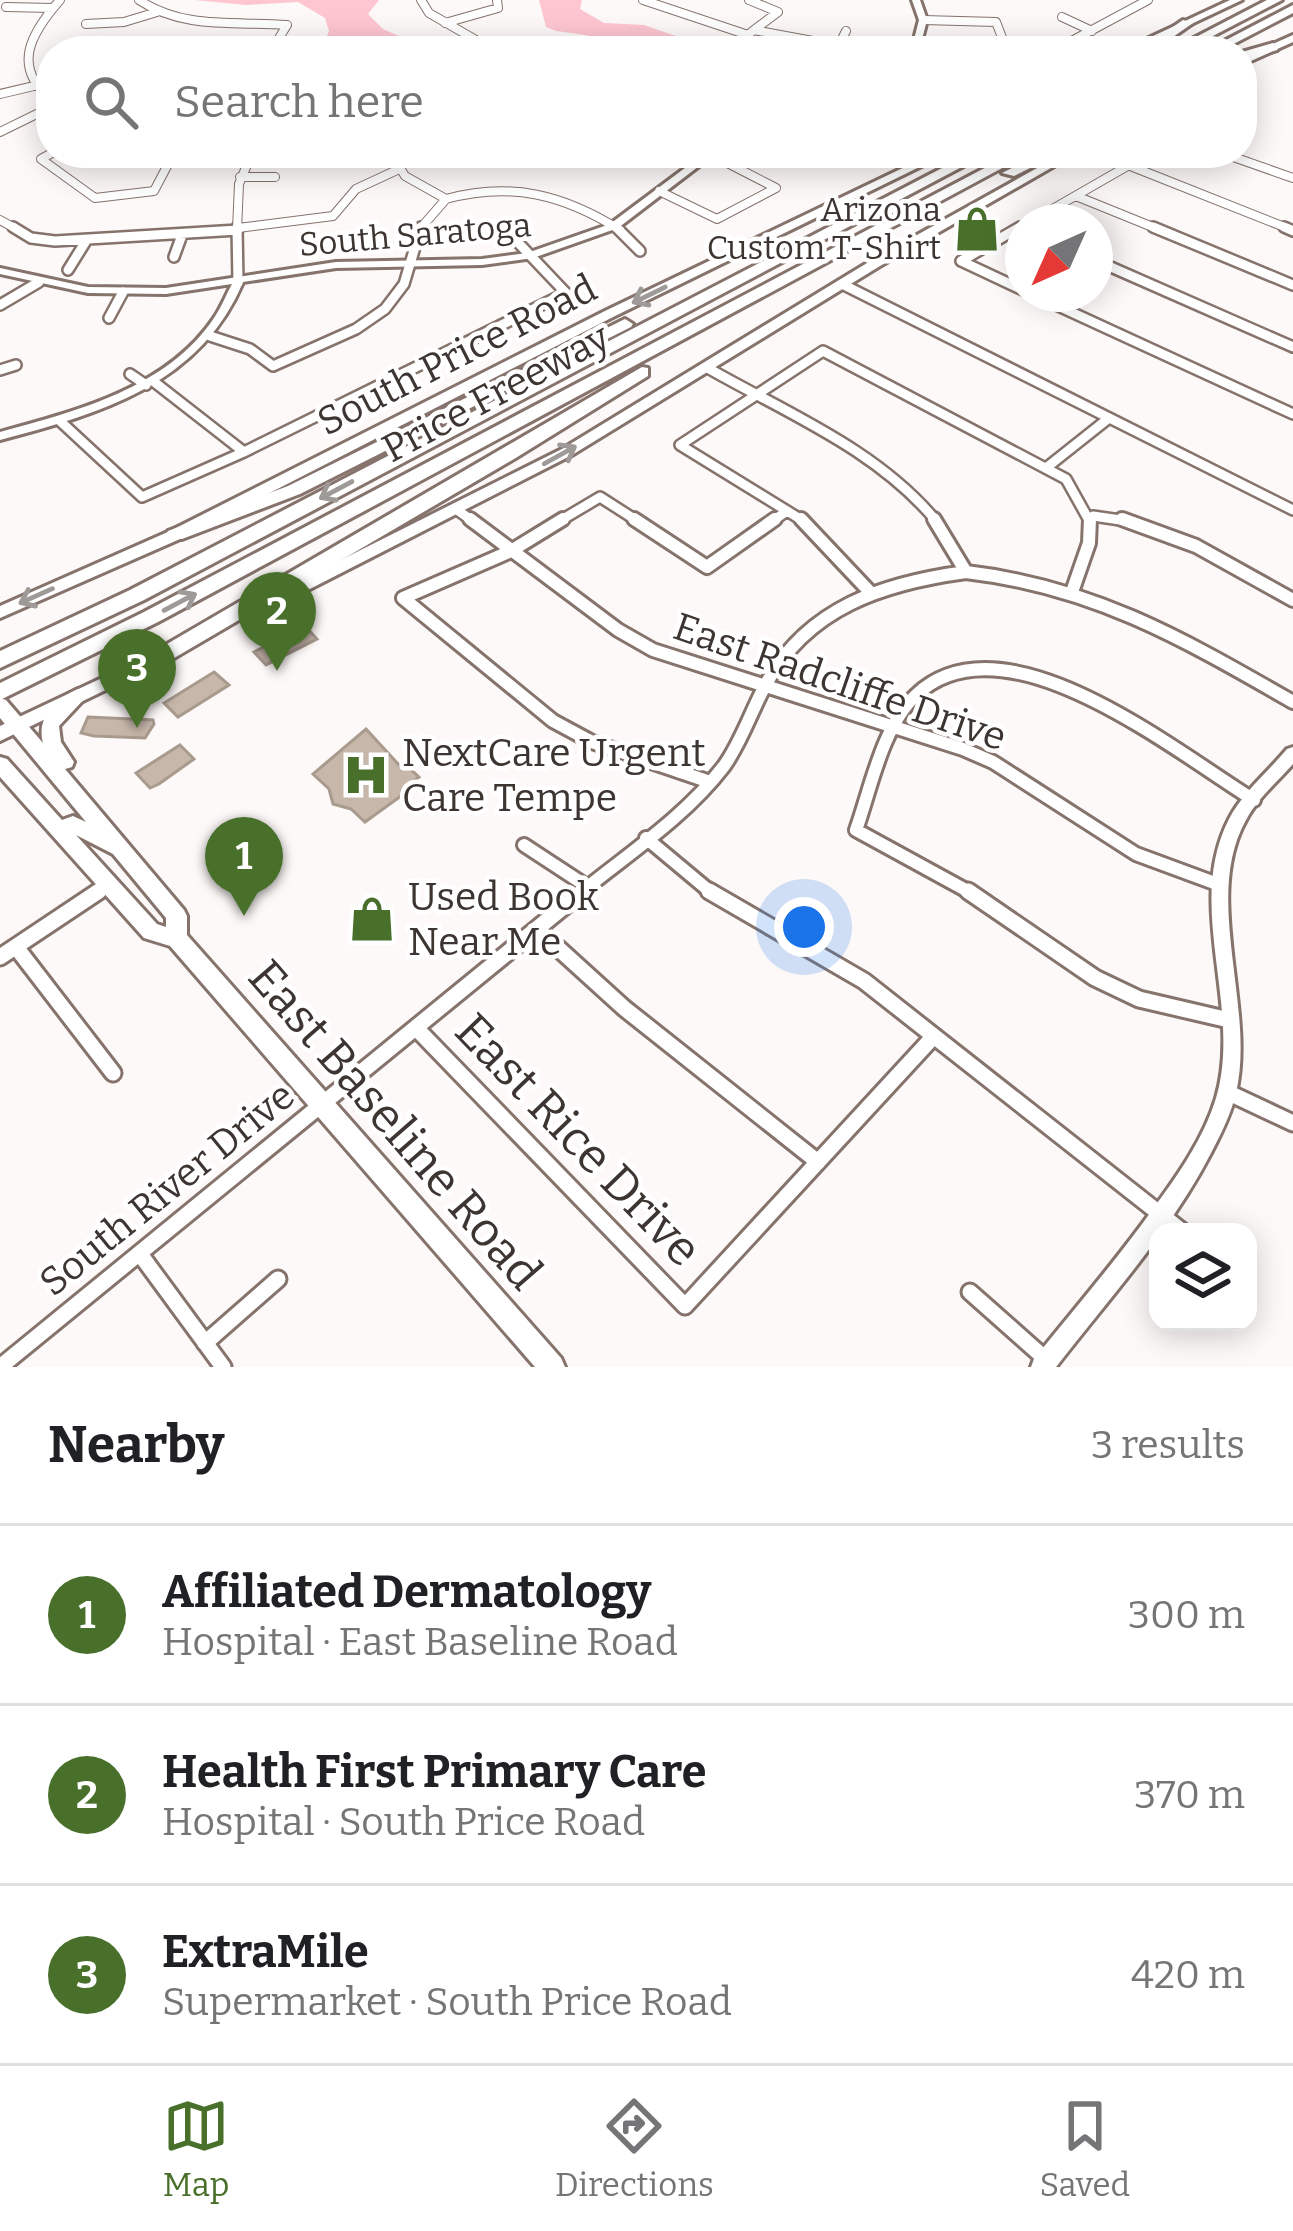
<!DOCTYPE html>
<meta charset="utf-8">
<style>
:root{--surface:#fff;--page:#f6f6f6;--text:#202124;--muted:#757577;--line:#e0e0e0;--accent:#49702b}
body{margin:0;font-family:Bitter,serif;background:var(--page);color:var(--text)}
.controls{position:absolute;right:36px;bottom:36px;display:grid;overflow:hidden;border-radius:24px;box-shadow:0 6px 30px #0003}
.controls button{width:108px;height:108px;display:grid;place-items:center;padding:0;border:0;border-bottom:3px solid var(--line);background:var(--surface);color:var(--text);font:60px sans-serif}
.compass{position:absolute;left:1005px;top:204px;width:108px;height:108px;border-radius:50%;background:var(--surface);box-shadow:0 6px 30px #0003;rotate:225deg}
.you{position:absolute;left:804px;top:927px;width:42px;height:42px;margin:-30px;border:9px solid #fff;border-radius:50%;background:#1a73e8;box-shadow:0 0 0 18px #1a73e833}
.badge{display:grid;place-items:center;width:78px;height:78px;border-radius:50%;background:var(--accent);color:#fff;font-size:39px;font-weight:700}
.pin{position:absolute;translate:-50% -99px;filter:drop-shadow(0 3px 6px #0008)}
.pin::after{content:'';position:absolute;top:63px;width:42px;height:36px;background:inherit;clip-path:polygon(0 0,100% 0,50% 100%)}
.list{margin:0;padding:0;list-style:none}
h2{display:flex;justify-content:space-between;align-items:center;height:156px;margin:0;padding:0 48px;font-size:51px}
h2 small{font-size:39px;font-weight:400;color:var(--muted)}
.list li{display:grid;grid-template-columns:78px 1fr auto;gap:36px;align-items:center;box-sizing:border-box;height:180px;padding:0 48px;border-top:3px solid var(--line)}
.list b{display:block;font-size:45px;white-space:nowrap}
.list p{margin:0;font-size:39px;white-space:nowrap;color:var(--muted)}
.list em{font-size:39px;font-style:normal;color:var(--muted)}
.icon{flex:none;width:66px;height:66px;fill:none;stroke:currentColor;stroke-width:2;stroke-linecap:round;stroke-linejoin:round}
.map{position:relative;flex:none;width:1293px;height:1367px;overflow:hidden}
.search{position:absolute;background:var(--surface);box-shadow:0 6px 30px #0003;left:36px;right:36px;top:36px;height:132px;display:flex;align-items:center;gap:30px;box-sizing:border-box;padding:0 42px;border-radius:48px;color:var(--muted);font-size:45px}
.sheet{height:696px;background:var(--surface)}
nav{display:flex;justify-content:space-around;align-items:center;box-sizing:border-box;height:168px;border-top:3px solid var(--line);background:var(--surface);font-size:33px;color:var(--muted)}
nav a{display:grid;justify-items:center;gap:6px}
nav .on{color:var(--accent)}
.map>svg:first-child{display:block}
.water{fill:#fec6d1}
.building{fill:#c7b7ab;stroke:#a99a8e;stroke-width:3}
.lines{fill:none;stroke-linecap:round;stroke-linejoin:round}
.minor-far3-casing{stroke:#85736c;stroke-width:10}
.minor-far2-casing{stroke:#85736c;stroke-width:14}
.minor-far1-casing{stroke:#85736c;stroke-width:18}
.minor-casing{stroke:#85736c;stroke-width:21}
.tertiary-casing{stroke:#85736c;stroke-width:6}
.secondary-casing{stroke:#85736c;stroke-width:6}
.primary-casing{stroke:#85736c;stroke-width:6}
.motorway-casing{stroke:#85736c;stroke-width:6}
.minor-far3{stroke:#fff;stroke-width:8}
.minor-far2{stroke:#fff;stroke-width:9}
.minor-far1{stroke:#fff;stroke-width:12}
.minor{stroke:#fff;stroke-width:15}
.tertiary{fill:#fff;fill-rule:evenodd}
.secondary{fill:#fff;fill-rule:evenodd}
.primary{fill:#fff;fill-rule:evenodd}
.motorway{fill:#fff;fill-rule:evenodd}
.oneway{stroke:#9e9a98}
.labels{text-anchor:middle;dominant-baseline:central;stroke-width:9;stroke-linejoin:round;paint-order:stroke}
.far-poi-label{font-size:33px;fill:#3d3532;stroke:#fff;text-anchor:end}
.far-street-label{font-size:33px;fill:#3d3532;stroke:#fff}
.street-label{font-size:39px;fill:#3d3532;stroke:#fff}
.poi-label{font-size:39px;fill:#3d3532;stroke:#fff;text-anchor:start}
.near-street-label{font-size:48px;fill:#3d3532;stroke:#fff}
</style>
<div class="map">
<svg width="1293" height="1367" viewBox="0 0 1293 1367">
<rect width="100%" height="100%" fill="#fdf9f8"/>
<path class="water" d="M195 0H379L368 14 383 29 433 51H329L322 48 329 31 325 18 298 2 245 5Z
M539 0H582L580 9 604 23 644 25 719 51C664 51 611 38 556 31L546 27Z"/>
<path class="building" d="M305 626 317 639 266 665 254 652Z
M214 672 229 685 178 717 164 703Z
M88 717 153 720 154 724 145 738 94 736 81 733Z
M366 729 400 766 404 763 419 777 415 780 419 783 365 822 351 809 333 804 329 789 313 774Z
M180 745 194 759 159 784 150 788 136 773Z"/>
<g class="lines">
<g class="minor-far3-casing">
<path id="minor-far3" d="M139 0C184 30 236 21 287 25L276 43 260 51
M421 0 429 13 495 51
M643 0 748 35 754 30 867 51
M749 0 778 12 754 30
M6 7 53 8
M1062 17 1092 31
M923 20 996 22 1003 40 1030 51
M445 23 498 8 497 0
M86 24 124 22 157 12
M838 47 846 31
M501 51H545
M1053 51 1148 0
M0 94 51 82
M51 99C11 67 31 33 60 0
M0 132 51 107
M52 153 41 159 95 198 154 191 174 153
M146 153 171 156
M391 153 405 176 446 199C511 181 564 195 620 230
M817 153 834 161 851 153
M1222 153 1293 178
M1128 165 1292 230
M240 177H275
M659 191 717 219 776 188 710 154
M1076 196 1160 230
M0 220 18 230
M1030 222 1150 153
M238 228 333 216 356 189 397 170
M230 230H238
M237 230 239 184 252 153
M419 230 446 199
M1015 230 1023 226"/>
</g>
<g class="minor-far2-casing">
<path id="minor-far2" d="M13 227 31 238 55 241 238 230
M237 227 238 283
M616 227 640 251
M1153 227 1293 285
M1284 227 1293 231
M174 257 182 235
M1095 260 1293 347
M961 261 1020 227
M961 261 1023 290
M68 270 86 241
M842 284 1293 510
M1032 294 1293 414
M0 305 39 282
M109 318 123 292
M210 336 250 349 273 366 356 329 385 309 404 284 421 227
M706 367C786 413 877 449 937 522
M0 370 16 365
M130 374 146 385
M153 381 244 452
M60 421 142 497 244 452 566 293 509 233
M1046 468 1109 418
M456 509 474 522
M1093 516 1134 522
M558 522 600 497 639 522
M771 522 787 511
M805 522 680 445 823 351 1066 479 1090 522"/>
</g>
<g class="minor-far1-casing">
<path id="minor-far1" d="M470 519 618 630 653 650 963 749 993 762 1136 854 1220 885
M563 519 511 551 403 598 553 721 592 742 710 782
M634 519 707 567 775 519
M801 519 869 591
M934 519 966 572C1094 587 1183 639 1293 702
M1122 519 1196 546 1293 600
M1073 589 1089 543 1090 519
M646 838 713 894
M524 845 588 887
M95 894 109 885
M579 894C628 854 685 817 724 766 742 741 751 711 766 684 808 607 884 583 966 572
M973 894 856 830C871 788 882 727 916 695 1004 612 1173 750 1254 800"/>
</g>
<g class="minor-casing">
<path id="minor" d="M709 891 864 981 1183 1232
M968 891 1095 978 1139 999 1229 1020
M537 929 624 1008 818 1162
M16 947 113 1073
M0 957 99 891
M416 1028 685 1306 934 1036
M1227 1092 1293 1123
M140 1254 223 1367
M970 1292 1049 1362
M205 1343 278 1279
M0 1367 583 891"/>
</g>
<g class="tertiary-casing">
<path id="tertiary" d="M912 0H920L927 20 919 51H911L919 20Z
M705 153H716L618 228 533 258 482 265 336 268 243 282C200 385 99 414 0 440V432C77 411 167 388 214 318 221 308 226 295 232 284L166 294 88 293 0 274V268L88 287 166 288 336 262 482 259 527 253 610 224Z
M1293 747V764C1277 782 1257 799 1246 820 1202 898 1256 1008 1236 1093 1231 1114 1221 1134 1211 1153 1170 1232 1111 1296 1056 1367H1031L1034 1359C1074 1309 1116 1261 1153 1209 1178 1175 1204 1138 1216 1098 1243 1007 1184 907 1229 819 1243 792 1268 772 1287 749Z"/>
</g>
<g class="secondary-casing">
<path id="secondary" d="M1230 0H1242L1134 51H1121Z
M1293 35V42L1242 65V58Z
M934 153H948L613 317 180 539 0 618V606L170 531 605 311Z
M1064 153H1077L880 266 572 455 255 617H243L241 613 243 609 562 449 872 260Z
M172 645 178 647 180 651 178 655 0 741V726Z"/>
</g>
<g class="primary-casing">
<path id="primary" d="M78 689 84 691 87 696 59 726 61 742 74 762 72 767 65 769 184 910 187 916V935L561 1358 565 1367H535L170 946 144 938 0 777V757L7 759 62 820 73 816 86 822 0 718V698L6 700 43 743C36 717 56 699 78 689ZM76 835 113 854 166 918V927L157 924Z"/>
</g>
<g class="motorway-casing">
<path id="motorway" d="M1267 0H1282L1184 51H1169Z
M1293 5V13L1220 51H1205Z
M1183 20 1193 23 1153 51H1139Z
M1273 43 1279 47 1277 50 1242 60V52Z
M971 153H988L144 600 0 668V651L130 590Z
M1013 153H1030L158 622 0 700V683L144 612Z
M1042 153H1060L1014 176 1002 173Z
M625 319 633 324 631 327 300 494 182 539H168L166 535 168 531 288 486Z
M642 367 648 368V376L514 459 169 661H155L152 656 155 651Z"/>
</g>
<use href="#minor-far3" class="minor-far3"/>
<use href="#minor-far2" class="minor-far2"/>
<use href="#minor-far1" class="minor-far1"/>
<use href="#minor" class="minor"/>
<use href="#tertiary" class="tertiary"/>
<use href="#secondary" class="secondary"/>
<use href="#primary" class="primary"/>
<use href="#motorway" class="motorway"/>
</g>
<defs><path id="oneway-shaft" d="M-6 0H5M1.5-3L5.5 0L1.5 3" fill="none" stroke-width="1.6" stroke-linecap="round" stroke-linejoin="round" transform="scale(3)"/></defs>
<g class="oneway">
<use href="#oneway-shaft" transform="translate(649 295) rotate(154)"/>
<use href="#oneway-shaft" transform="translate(560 455) rotate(-29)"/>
<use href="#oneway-shaft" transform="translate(336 490) rotate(152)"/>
<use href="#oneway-shaft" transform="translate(36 596) rotate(156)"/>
<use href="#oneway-shaft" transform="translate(180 602) rotate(-28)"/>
</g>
<defs>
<g id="shop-bare" transform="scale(3.6)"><path d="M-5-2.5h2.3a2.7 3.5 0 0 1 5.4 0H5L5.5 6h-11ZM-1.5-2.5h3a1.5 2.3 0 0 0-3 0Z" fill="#49702b" stroke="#fff" stroke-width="2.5" paint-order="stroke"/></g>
<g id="hospital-bare" transform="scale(3.6)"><path d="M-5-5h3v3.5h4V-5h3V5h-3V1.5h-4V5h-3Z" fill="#49702b" stroke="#fff" stroke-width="2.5" paint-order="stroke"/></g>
</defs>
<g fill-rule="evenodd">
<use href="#shop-bare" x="977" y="229"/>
<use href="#hospital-bare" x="366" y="775"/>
<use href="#shop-bare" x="372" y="919"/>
</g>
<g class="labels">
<g class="far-poi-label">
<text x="941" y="210">Arizona<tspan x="941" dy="38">Custom T-Shirt</tspan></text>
</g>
<g class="far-street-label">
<text transform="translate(415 235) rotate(-5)">South Saratoga</text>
</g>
<g class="street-label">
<text transform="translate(457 355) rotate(-27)">South Price Road</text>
<text transform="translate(496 393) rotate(-28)">Price Freeway</text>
<text transform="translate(840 682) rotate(19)">East Radcliffe Drive</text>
<text transform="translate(167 1189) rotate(-39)">South River Drive</text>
</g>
<g class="poi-label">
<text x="402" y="753">NextCare Urgent<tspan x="402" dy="45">Care Tempe</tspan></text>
<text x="408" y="897">Used Book<tspan x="408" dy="45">Near Me</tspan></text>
</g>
<g class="near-street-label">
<text transform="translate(395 1125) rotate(49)">East Baseline Road</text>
<text transform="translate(578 1140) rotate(46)">East Rice Drive</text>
</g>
</g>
</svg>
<div class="controls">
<button><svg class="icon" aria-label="layers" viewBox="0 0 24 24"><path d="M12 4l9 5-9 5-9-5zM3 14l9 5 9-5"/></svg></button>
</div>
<svg class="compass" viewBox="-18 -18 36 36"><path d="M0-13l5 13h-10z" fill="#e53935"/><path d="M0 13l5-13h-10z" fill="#757577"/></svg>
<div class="you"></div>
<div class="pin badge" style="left:244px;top:916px">1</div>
<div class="pin badge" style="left:277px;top:671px">2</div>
<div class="pin badge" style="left:137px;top:728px">3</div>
<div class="search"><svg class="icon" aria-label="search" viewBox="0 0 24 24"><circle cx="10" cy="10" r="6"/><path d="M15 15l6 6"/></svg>Search here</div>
</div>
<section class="sheet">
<h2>Nearby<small>3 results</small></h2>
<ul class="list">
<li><span class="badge">1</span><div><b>Affiliated Dermatology</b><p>Hospital · East Baseline Road</p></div><em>300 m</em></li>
<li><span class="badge">2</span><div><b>Health First Primary Care</b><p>Hospital · South Price Road</p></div><em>370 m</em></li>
<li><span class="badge">3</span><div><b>ExtraMile</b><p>Supermarket · South Price Road</p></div><em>420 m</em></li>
</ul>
</section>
<nav>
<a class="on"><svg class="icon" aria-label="map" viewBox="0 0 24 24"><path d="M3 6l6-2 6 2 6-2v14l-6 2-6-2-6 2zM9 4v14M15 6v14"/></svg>Map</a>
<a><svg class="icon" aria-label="directions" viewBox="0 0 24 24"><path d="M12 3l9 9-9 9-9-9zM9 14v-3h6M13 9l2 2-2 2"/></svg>Directions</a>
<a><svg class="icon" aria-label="saved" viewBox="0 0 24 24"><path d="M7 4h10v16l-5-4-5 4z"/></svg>Saved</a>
</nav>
